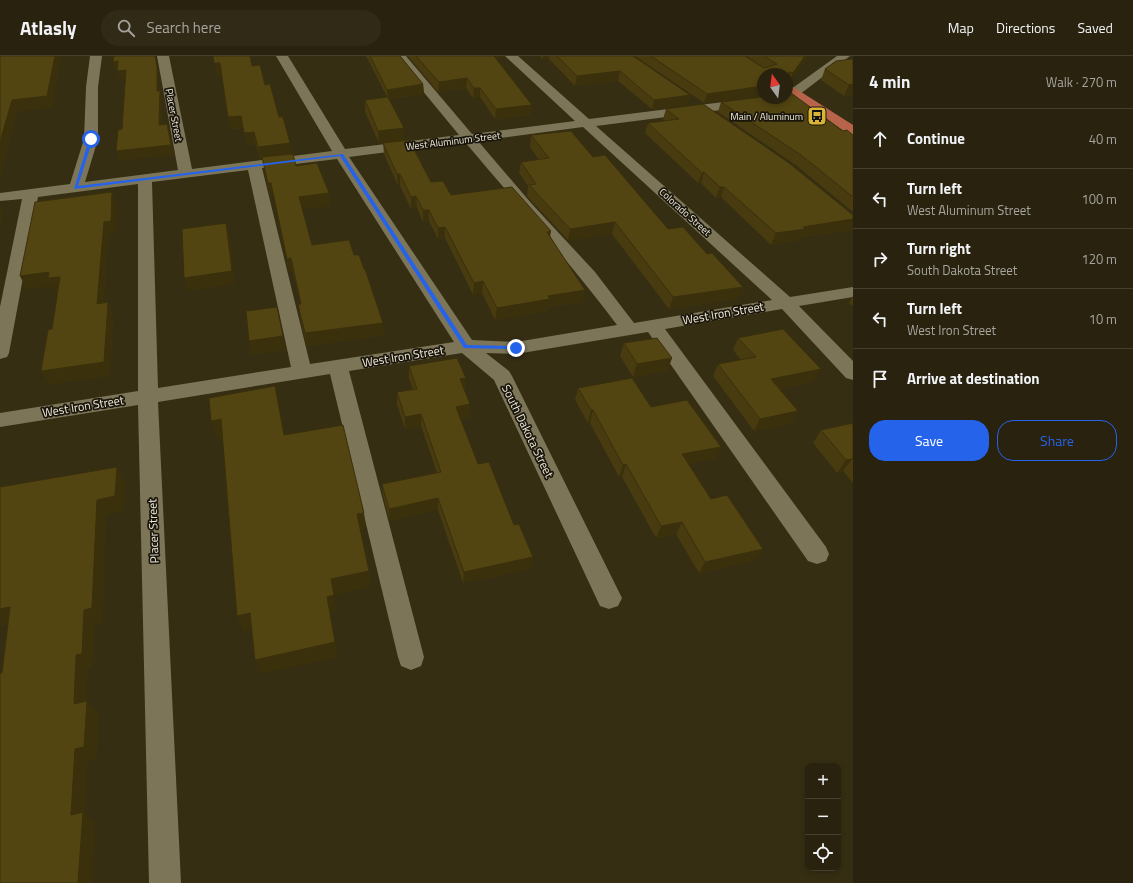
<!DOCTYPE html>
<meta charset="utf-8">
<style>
:root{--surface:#28220e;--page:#302a17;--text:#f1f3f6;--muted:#a5a49e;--line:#443f2e;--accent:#2563eb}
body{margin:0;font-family:"Titillium Web",sans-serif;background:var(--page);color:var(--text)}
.controls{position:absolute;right:12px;bottom:12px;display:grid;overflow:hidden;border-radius:8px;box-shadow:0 2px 6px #0003}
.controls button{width:36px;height:36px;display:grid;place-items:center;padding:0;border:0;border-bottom:1px solid var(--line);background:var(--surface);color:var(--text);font:20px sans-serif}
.compass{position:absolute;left:757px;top:12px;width:36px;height:36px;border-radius:50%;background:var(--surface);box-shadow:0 2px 6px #0003;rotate:346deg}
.stop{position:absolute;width:12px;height:12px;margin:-9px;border:3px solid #2563eb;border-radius:50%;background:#fff}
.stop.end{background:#2563eb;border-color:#fff;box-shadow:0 1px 4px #0008}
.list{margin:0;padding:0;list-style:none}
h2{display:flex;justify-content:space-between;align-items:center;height:52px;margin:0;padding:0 16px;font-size:17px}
h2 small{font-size:13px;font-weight:400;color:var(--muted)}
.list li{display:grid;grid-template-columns:26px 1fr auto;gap:12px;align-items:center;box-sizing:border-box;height:60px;padding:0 16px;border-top:1px solid var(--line)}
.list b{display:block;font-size:15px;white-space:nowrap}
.list p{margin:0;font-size:13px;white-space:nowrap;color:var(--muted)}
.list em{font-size:13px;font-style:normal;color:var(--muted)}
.actions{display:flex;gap:8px;padding:12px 16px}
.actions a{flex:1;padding:9px 0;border:1px solid var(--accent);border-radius:16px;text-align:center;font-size:14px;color:var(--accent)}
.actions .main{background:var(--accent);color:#fff}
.icon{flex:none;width:22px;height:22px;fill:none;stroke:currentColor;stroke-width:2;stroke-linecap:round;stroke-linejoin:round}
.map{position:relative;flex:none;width:853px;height:827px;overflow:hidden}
header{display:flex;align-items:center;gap:24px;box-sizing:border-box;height:56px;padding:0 20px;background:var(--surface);border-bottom:1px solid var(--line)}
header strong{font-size:19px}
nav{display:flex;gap:22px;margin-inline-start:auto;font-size:14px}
.search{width:280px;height:36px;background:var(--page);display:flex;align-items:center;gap:10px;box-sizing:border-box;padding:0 14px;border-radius:22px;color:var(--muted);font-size:15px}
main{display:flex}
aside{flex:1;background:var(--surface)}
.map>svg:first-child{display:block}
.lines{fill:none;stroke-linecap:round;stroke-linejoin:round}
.minor{fill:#7d7558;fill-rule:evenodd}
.major{fill:#b7644b;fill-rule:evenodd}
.wall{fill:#473b0f}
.shaded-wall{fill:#3a300c}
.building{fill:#534511;stroke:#3a300c}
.route{fill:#2563eb}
.labels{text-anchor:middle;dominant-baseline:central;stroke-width:3.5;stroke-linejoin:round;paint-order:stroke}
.far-street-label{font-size:10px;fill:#f1eddd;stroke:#1a160b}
.far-poi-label{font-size:10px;fill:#f1eddd;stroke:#1a160b;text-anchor:end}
.street-label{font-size:12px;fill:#f1eddd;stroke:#1a160b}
</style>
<header>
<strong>Atlasly</strong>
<div class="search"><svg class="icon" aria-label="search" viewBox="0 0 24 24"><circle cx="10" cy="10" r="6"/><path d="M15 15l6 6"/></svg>Search here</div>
<nav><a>Map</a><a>Directions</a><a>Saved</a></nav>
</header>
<main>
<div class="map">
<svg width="853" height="827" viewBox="0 0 853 827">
<rect width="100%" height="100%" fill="#352e13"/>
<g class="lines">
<path class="minor" d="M90 0H102L98 31V83L85 126 178 114 157 0H169L192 113 332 95 276 0H288L345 93 459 79 394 0H406L472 78 575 65 505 0H518L589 63 763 41 787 42V36L837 0H850L791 45 596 70 790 241 853 231V241L799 250 853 305V324L846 322 782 253 665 273 826 491 829 498 826 505 817 508 808 505 648 276 516 298 486 297 509 315 512 320 618 534 622 542 618 550 609 553 600 550 494 324 462 297 349 315 424 601 421 610 411 614 401 610 398 601 330 318 158 346 181 827H149L138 349 0 371V357L138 335V128L38 141 9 297 7 301 0 303V251L22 143 0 145V137L70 128 84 83 86 31ZM583 71 772 244 634 267 595 216 531 147 478 85ZM465 86C516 147 570 206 617 269L516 286 472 284 349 101ZM337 103 454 286 310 308 262 112ZM248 114 291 311 158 332 152 126Z"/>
<path class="major" d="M787 27 853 69V79L848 78 787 36Z"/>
</g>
<path class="wall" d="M366 0H400L423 28 424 38 389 43 404 72V84L379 87 365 56V44L387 41Z
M408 0H504V1L495 2 532 49 531 59 495 63 480 41 473 42 466 32 438 36Z
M540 0H633L690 39 687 49 652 53 618 25 575 30 549 3H543Z
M635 0H745L763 11 747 0H807L806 4 789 27 788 26 787 28V18H763V40L704 47Z
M853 3V39L844 40 821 24 825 13Z
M252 10 265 29 279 61 290 87 292 98 296 110 329 137 330 150 302 153 312 189 354 199 384 279 307 290 300 261 298 248H301L293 215 289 216 274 139H270L262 102 260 103 256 88 247 89 244 72 230 73 228 61 221 18 217 19Z
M721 46 843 75 853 79V156L797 110 718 56Z
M666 53 853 174 802 181 800 184 771 189 721 141 716 142 701 127H698L645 77 648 67 665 65 663 63Z
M531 79 593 101 668 173 707 198 743 231 738 243 669 253 612 178 568 184 527 140 528 130 519 117 521 106 539 104 530 91Z
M383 87 431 126 451 139 550 180 583 246 548 251V255L495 264 482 237 473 239 445 182 438 183 429 165 423 166 417 152 411 153 400 130H398L384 98Z
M853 240V250L849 247Z
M738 282 814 325 779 333 798 355 791 368 754 375 713 320 718 308 741 304 733 294Z
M624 287 672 302 667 315 633 321 620 300Z
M409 310 465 335 470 348V361L460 363 478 408 531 513 463 527 438 454 390 465 383 440 382 428 437 417 421 370 405 373 397 349V336L413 333 409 323Z
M578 332 651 351 715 403 688 408 711 443 763 493 755 504 699 517 676 478 656 482 622 421H619L590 367H588L575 344Z
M853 367V427L843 415 837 417 813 387 821 374Z"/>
<path class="shaded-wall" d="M55 0H60L61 3 52 52 17 56 0 123V86L12 44Z
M111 0H115L118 5 121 14 116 15Z
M155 0 159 20V44L157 35Z
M488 0H504V1L488 2Z
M543 0H549V3H543Z
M805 0H807L806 4 789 27 793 17Z
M214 7H220L222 18 217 19Z
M126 14 129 23 120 24 117 15Z
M620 15 618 25 575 30 577 20Z
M467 22 466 32 438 36 439 26Z
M423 28 424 38 388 43 387 34Z
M853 28V39L844 40 849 29Z
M763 30V40L704 47 707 38Z
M474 32H480V41L473 42Z
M160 35 162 44V79L159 69Z
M690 39 687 49 652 53 654 44Z
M532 49 531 59 495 63 496 53Z
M241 60 244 72 230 73 228 61Z
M167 68 170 78 174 99 120 105 116 95Z
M404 72V84L379 87 378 75Z
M254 76 256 88 247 89 244 77Z
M290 87 292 99 260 103 258 91Z
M704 116 701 127H698L702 117Z
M397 118H400V130H398Z
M268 127H271L274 139H270Z
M720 131H724L721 141 716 142Z
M112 136 117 150 116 178 109 179 103 262 97 248 104 166Z
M329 137 330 150 301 154 299 141Z
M416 140 417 152 411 153V141Z
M0 151 3 158 0 171Z
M423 154H429V165L423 166Z
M853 163V174L802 181 800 184 771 189 776 177 803 171Z
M615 166 612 178 568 184 570 173Z
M226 167 230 180 235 228 188 235 184 222Z
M445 171V182L438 183V172Z
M551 175 549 187 547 176Z
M291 202 293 215 289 216 287 203Z
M49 216 60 221 66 235 55 236 52 230 27 234 20 220Z
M483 225 482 237 473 239 474 227Z
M743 231 738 243 669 253 673 241Z
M585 234 583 246 548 251V255L495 264 497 252 548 240Z
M108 246 114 261 110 320 49 329 41 315Z
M383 267 384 279 307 290 305 277Z
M283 280 286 294 252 299 249 285Z
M672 302 667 315 633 321 637 308Z
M821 313 814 325 765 336 771 323Z
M466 322 465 335 459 336 460 323Z
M275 330 279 348 288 397 284 379Z
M470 348V361L455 364 456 351Z
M591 354H593L590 367H588Z
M798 355 791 368 754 375 760 363Z
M421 358V370L405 373V361Z
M221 363 226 381 217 383 211 365Z
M721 391 715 403 677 410 682 398Z
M852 403 843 415 837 417 846 404Z
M626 408 622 421H619L623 409Z
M117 411 125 427 124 456 106 459 103 567 95 568 93 611 88 612 86 660 74 648 76 599 97 444Z
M438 442V454L390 465 389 453Z
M364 457 366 473 359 475 357 458Z
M682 466 676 478 656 482 661 470Z
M763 493 755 504 699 517 705 506Z
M533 501 531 513 463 527 464 516Z
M369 515 371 531 334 539 337 555 330 556 338 601 261 618 255 604 327 541 331 523Z
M10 551 23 565 0 570V553Z
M250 557 256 572 243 575 237 560Z
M87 645 99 657 97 702 88 705 85 758 95 766 92 827H78L71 759 75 693Z"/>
<path class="building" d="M0 0H55L47 40 12 44 0 86Z
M114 0H155L157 11V35H160L159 69 167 68 171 89 116 95 118 74 122 73 126 14 117 15 118 5 113 6Z
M213 0H250L252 10 260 9 265 29 270 28 279 61H283L290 87 258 91 254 76 244 77 241 60 228 61 220 7H214Z
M370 0H400L423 28 387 34Z
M416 0H494L532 49 496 53 480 32H474L467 22 439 26Z
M557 0H633L690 39 654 44 620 15 577 20Z
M651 0H745L764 12 777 8 764 0H805L793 17 789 16V23L787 26V18H763V30L707 38Z
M853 3V28L849 29 825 13 836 5Z
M787 37H791L843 75 847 74 853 79V141L801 99 721 46 763 41V42H787Z
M388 41 404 72 378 75 365 44Z
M703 48 789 107 853 159V163L803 171 805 173 776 177 724 131H720L704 116 702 117 648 67 679 63 666 53Z
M571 75 593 101 605 99 668 173 683 171 707 198 712 197 743 231 673 241 615 166 570 173 529 129 536 128 521 106 549 102 531 79Z
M409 84 431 126 443 125 451 139 512 131 551 175 547 176 585 234 548 240 550 243 497 252 483 225 474 227 445 171 438 172 429 154H423L416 140 411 141 400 118H397L383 87Z
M293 98 296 110 317 107 329 137 299 141 312 189 349 184 354 199H359L364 213H365L383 267 305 277 298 248H301L291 202 287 203 271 127H268L262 101Z
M112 136 111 165 104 166 97 248 108 246 104 306 41 315 48 274 52 273 60 221 48 222 49 216 20 220 35 146Z
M226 167 232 215 184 222 182 173Z
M277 251 283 280 249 285 246 255Z
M783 273 821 313 771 323 798 355 760 363 718 308 756 301 738 282Z
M657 282 672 302 637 308 624 287Z
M457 302 466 322 460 323 470 348 456 351 478 408 489 406 514 469 519 468 533 501 464 516 438 442 389 453 382 428 441 416 421 358 405 361 397 336 417 333 409 310Z
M632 322 651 351 687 344 721 391 682 398 711 443 727 439 763 493 705 506 682 466 661 470 626 408 623 409 593 354H591L578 332Z
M275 330 284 379 343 369 364 457 357 458 369 515 331 523 334 539 327 541 335 586 255 604 250 557 237 560 221 363 211 365 209 342Z
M853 367V404L852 403 846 404 821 374Z
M117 411 115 440 97 444 92 552 84 554 82 598 76 599 74 648 87 645 84 691 75 693 71 759 83 756 78 827H0V617H2L10 551 0 553V431Z"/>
<path class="route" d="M91 82 93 83 78 130 343 98 467 289 516 290 519 292 516 293 464 292 340 100 74 133 89 83Z"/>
<defs>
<g id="bus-square" transform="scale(1)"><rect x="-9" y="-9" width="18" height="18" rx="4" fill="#d9b334" stroke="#1a160b"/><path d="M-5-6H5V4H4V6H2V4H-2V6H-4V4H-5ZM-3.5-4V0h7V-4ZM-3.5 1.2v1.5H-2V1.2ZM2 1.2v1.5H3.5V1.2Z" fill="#111"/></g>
</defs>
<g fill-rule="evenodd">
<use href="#bus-square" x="817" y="60"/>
</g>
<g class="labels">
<g class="far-street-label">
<text transform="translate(174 59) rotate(79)">Placer Street</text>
<text transform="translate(453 85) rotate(-7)">West Aluminum Street</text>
<text transform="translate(685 156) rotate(42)">Colorado Street</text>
</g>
<g class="far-poi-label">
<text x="803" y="60">Main / Aluminum</text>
</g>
<g class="street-label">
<text transform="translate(723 257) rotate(-10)">West Iron Street</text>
<text transform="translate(403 300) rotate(-9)">West Iron Street</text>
<text transform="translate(83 350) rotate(-9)">West Iron Street</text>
<text transform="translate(528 375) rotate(64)">South Dakota Street</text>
<text transform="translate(153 475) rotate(-92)">Placer Street</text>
</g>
</g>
</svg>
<div class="controls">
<button>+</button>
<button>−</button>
<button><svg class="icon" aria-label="locate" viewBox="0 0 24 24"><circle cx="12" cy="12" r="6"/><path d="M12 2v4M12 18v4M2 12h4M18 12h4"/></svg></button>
</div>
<svg class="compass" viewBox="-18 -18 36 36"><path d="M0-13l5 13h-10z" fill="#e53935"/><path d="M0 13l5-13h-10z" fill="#a5a49e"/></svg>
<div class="stop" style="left:91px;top:83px"></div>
<div class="stop end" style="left:516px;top:292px"></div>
</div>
<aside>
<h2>4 min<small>Walk · 270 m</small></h2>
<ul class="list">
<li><svg class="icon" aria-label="ahead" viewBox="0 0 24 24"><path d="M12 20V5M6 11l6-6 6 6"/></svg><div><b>Continue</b></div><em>40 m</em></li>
<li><svg class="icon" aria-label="left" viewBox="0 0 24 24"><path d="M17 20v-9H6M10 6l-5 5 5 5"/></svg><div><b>Turn left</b><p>West Aluminum Street</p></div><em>100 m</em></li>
<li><svg class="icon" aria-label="right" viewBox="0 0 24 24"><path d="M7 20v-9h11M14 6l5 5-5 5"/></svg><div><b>Turn right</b><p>South Dakota Street</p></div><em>120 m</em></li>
<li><svg class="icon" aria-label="left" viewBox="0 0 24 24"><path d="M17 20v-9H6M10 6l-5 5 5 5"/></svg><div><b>Turn left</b><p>West Iron Street</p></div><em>10 m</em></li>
<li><svg class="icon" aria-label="arrive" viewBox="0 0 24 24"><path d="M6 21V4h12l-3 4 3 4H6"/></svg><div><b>Arrive at destination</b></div></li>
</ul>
<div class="actions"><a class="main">Save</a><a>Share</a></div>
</aside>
</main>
